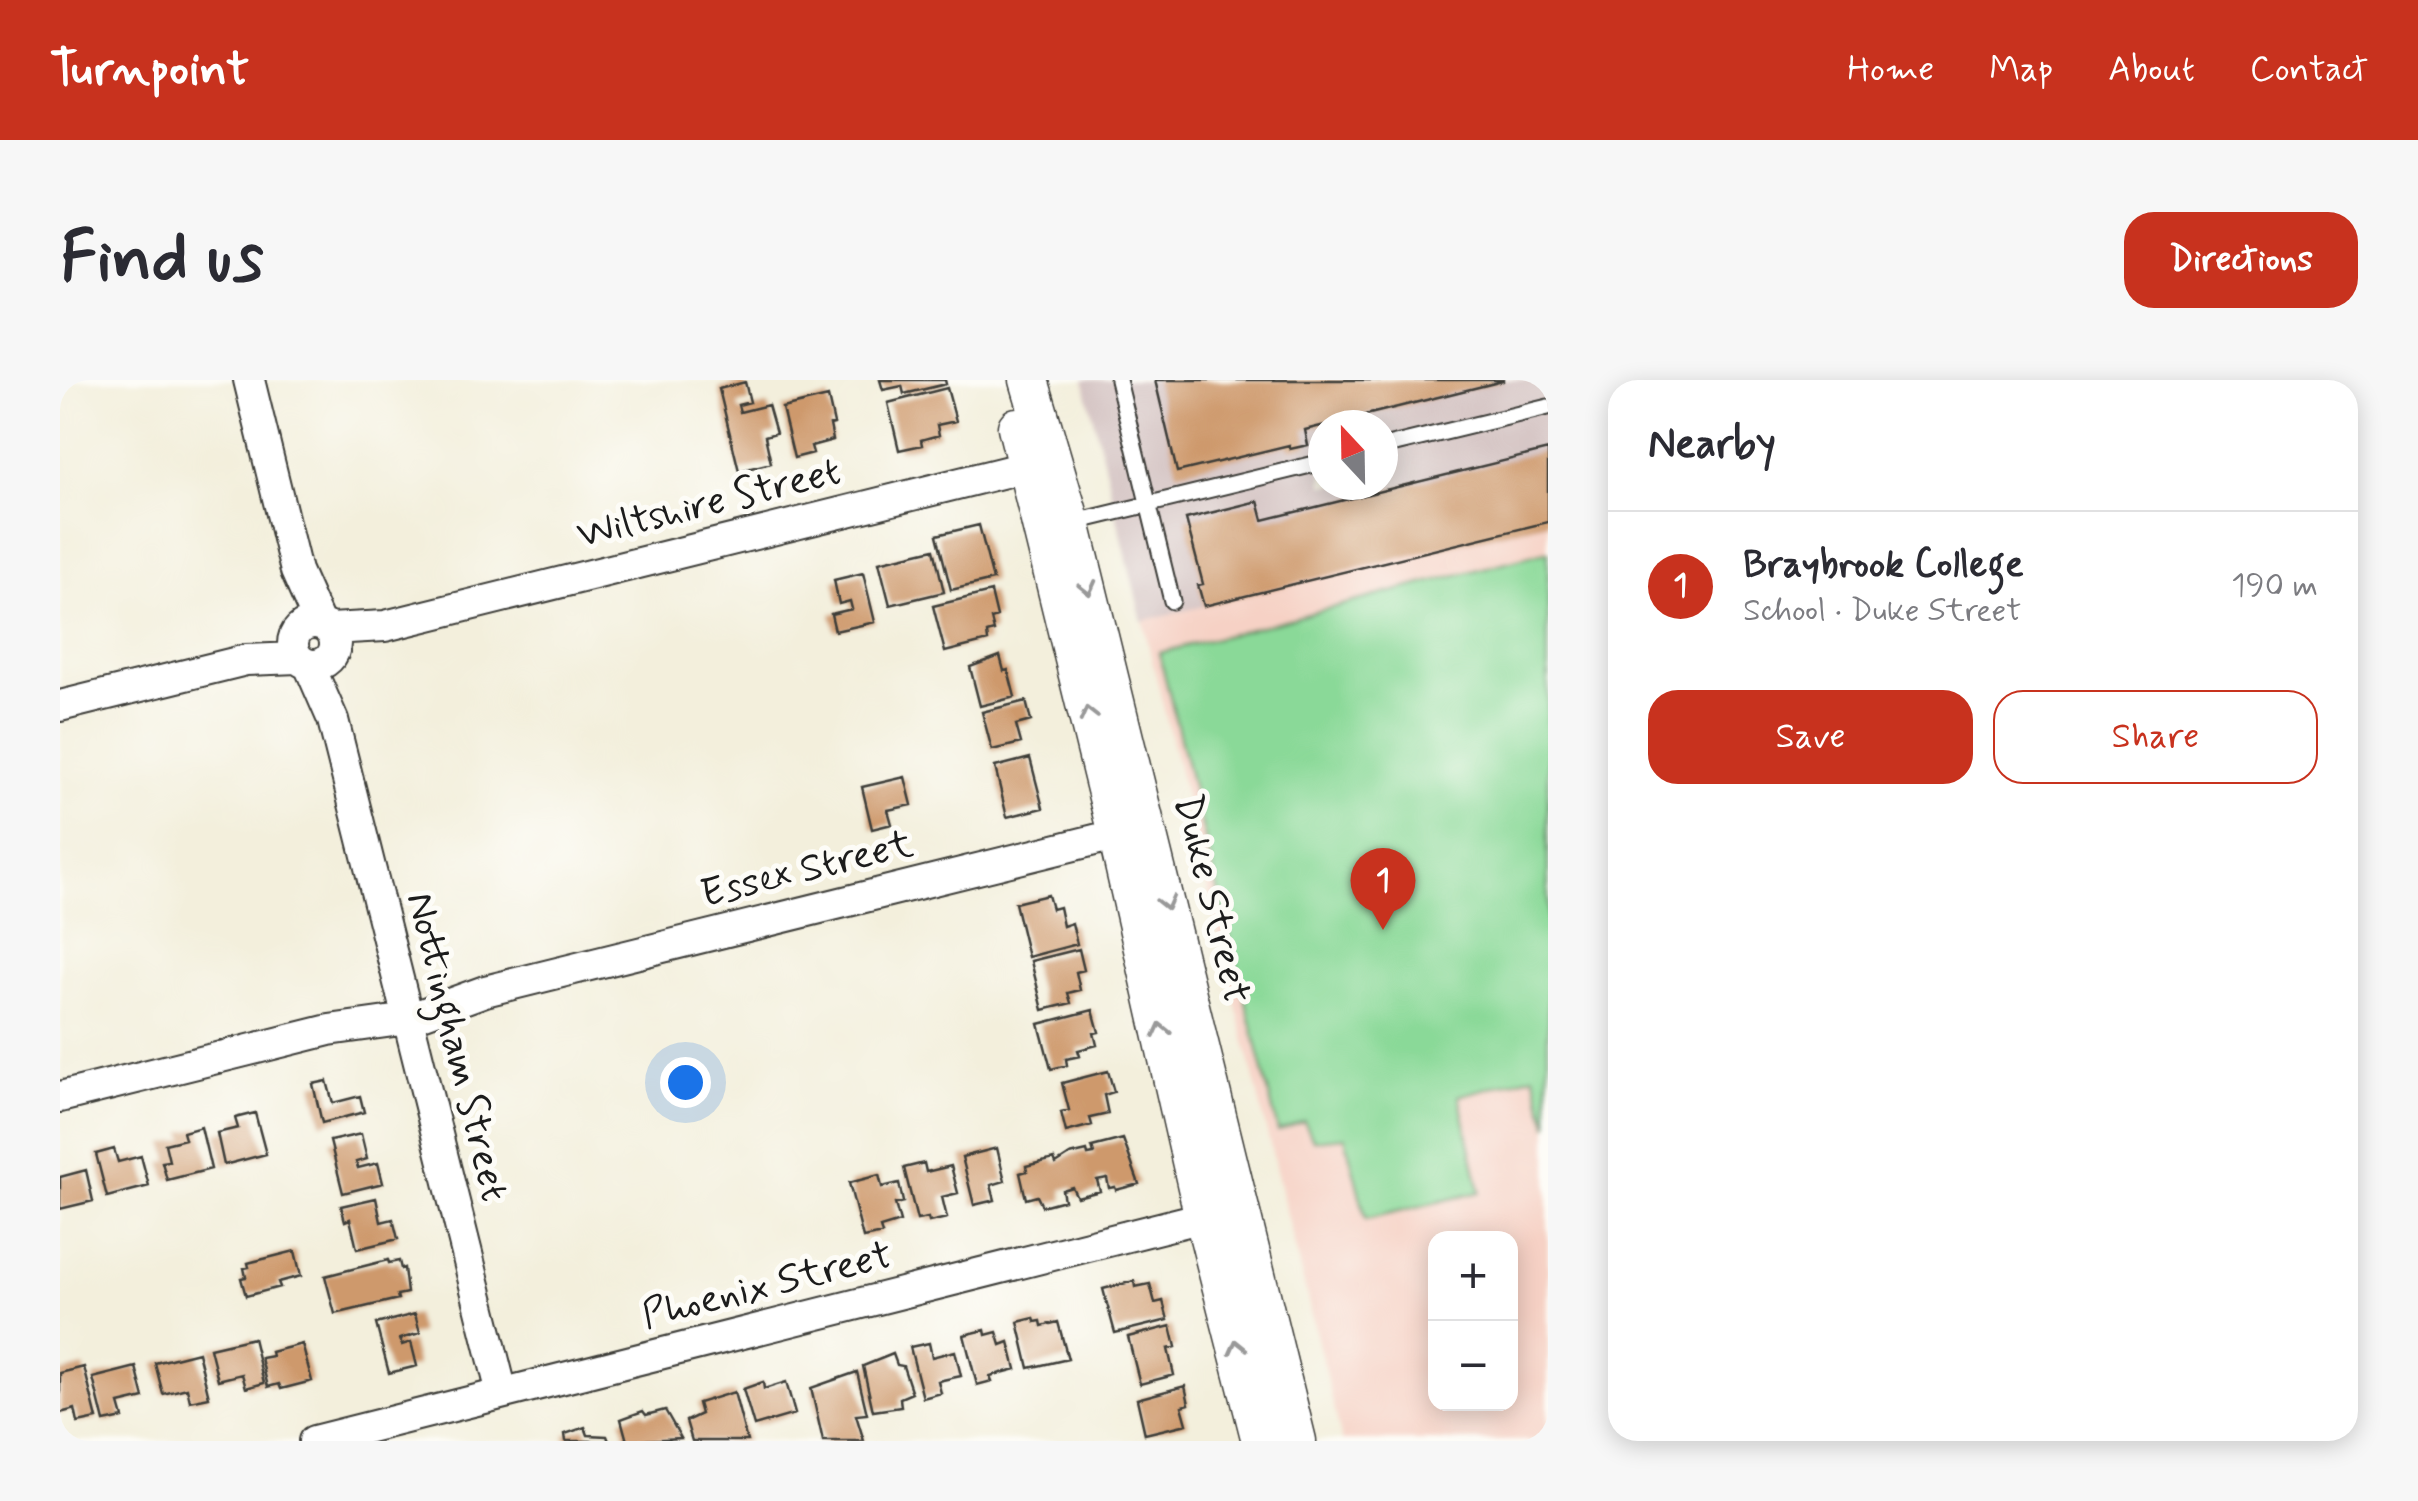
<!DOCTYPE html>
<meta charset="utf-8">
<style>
:root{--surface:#fff;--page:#f7f7f7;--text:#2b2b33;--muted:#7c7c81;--line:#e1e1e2;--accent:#c8321e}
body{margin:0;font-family:Mynerve,sans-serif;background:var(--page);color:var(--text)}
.controls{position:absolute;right:30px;bottom:30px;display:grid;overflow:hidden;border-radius:20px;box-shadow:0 5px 25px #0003}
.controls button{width:90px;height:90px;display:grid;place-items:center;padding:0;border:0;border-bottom:2px solid var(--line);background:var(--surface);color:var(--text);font:50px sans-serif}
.compass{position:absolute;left:1248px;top:30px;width:90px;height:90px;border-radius:50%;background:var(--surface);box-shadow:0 5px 25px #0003;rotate:338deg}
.you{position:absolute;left:625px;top:702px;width:35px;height:35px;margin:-25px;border:8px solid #fff;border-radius:50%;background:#1a73e8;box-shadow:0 0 0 15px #1a73e833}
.badge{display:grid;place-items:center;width:65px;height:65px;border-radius:50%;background:var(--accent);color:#fff;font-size:32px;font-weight:700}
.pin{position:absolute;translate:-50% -82px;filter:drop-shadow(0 2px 5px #0008)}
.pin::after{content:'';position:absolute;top:52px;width:35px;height:30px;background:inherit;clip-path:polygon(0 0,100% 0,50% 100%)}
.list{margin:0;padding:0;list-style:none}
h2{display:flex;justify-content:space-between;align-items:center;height:130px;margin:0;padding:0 40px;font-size:42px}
h2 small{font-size:32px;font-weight:400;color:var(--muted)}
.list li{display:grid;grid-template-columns:65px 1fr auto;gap:30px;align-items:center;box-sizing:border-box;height:150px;padding:0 40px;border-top:2px solid var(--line)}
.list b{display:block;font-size:38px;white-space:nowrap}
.list p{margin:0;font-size:32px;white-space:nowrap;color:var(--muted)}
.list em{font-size:32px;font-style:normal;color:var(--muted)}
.actions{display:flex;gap:20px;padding:30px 40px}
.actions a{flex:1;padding:22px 0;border:2px solid var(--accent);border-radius:30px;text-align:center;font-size:35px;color:var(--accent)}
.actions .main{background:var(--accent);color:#fff}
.map{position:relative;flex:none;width:1488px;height:1061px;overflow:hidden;border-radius:30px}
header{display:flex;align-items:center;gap:60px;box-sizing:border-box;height:140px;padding:0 50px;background:var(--accent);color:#fff}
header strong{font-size:48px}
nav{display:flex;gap:55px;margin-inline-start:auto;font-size:35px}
.intro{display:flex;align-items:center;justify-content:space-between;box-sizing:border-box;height:240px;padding:0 60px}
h1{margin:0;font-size:70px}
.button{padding:25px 45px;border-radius:30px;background:var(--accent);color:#fff;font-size:35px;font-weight:700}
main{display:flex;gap:60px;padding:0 60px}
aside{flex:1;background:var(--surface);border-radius:30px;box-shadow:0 5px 25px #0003}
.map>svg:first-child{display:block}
.built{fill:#f6d1c5;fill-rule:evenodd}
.industrial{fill:#d1bfbf;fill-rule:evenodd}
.green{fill:#8ad998;stroke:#537a5a;stroke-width:2.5}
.building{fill:#ce996c}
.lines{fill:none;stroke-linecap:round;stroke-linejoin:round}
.service-casing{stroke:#3c3c39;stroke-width:19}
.minor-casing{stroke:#3c3c39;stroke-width:34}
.tertiary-casing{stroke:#3c3c39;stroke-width:41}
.service{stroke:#fff;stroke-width:15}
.minor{stroke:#fff;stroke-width:30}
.tertiary{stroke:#fff;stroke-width:38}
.oneway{stroke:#999}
.labels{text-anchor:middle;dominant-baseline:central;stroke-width:10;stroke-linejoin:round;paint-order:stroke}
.street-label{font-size:40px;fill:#1c1c1c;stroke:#fdfcf7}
</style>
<header>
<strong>Turnpoint</strong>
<nav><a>Home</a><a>Map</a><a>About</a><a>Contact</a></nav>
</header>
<div class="intro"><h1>Find us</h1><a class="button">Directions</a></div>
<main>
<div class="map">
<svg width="1488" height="1061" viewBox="0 0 1488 1061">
<rect width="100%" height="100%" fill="#fdfcf7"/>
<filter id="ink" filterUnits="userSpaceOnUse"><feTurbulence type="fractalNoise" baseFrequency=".01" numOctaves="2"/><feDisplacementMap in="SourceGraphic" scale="20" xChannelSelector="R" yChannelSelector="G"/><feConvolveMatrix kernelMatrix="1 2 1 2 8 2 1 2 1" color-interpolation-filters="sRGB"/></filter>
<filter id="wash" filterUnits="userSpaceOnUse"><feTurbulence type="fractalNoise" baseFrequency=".0048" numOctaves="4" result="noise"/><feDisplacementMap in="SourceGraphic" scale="40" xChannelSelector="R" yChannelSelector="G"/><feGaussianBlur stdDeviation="2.25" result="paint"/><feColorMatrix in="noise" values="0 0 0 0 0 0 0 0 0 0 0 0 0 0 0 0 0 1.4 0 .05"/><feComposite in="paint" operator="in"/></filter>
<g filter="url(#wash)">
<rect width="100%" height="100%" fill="#f3efdc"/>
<path class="built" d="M1024 0H1488V1061H1282ZM1263 45H1323V105H1263ZM1376 858H1450V1024H1376Z"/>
<path class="industrial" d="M1024 0H1488V142L1082 241ZM1263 45H1323V105H1263Z"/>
<path class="green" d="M1488 171V746L1474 695 1399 716 1420 812 1306 839 1285 757 1253 760 1244 741 1218 751 1099 273Z"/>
<g id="blocks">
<path class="building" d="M820 0H885L886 4 844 14 842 6 823 10Z
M1095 0H1443V1L1245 50 1248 65 1230 69 1229 65 1117 92Z
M685 2 690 22 678 25 680 32 708 25 716 53 705 56 711 83 679 91 659 9Z
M887 8 896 41 877 45 879 55 861 60 862 65 839 70 828 23Z
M768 17 774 44 770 45 773 60 751 66 753 73 734 78 722 28Z
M1488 70V142L1144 226 1138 205 1143 204 1126 139 1198 121 1203 140Z
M919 145 933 200 891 210 877 155Z
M874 169 884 212 830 225 819 182Z
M803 193 815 242 775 251 771 234 792 229 790 221 779 224 774 200Z
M931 212 937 237 931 239 934 251 927 253 928 261 885 272 873 226Z
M940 276 944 291 948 290 955 317 920 326 910 287Z
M966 321 971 341 956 345 961 363 932 370 922 332Z
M970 378 983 428 947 437 935 387Z
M845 397 852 425 828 430 832 444 812 449 802 407Z
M988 515 992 529 999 527 1003 546 1012 543 1017 564 968 577 955 523Z
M1019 569 1024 590 1016 592 1020 610 1008 613 1011 623 983 630 971 581Z
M1033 630 1039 652 1034 653 1037 665 1018 670 1020 676 1006 679 1007 685 991 689 979 644Z
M1048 691 1054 712 1044 715 1048 734 1030 738 1032 745 1006 752 1001 732 1009 730 1002 703Z
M267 701 273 723 300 716 304 732 262 743 253 704Z
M195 733 206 774 164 785 157 753 178 748 175 738Z
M141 747 151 789 107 800 102 782 109 781 105 764 125 759 123 752Z
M301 754 307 779 296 782 298 788 318 783 323 803 283 813 270 761Z
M1063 759 1079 804 1056 810 1055 807 1049 808 1047 798 1037 800 1040 811 1017 817 1012 807 1002 810 1004 820 982 826 977 816 966 819 960 793 967 791 966 786 994 779 996 784 1010 775 1027 771 1028 775 1034 774 1032 767Z
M937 768 945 801 931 805 935 820 914 825 902 777Z
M54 769 58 782 81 776 89 806 47 817 36 774Z
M864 783 866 792 891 786 898 813 882 817 887 838 869 842 868 838 857 840 844 788Z
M26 790 33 821 0 829V797Z
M819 795 822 807 839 803 843 822 835 824 840 842 820 848 822 854 803 858 789 803Z
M316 818 321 842 333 839 338 859 297 869 290 839 285 841 281 826Z
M235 871 241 896 218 902 220 907 186 916 181 898 186 897 184 888 189 887 188 883Z
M328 880 329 883 339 881 341 889 344 888 347 913 337 915 338 919 275 934 265 896Z
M1074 901 1075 907 1090 904 1095 923 1103 921 1108 940 1055 953 1043 909Z
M355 934 360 953 340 959 342 965 351 962 357 986 329 993 316 944Z
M974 938 975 942 981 941 982 946 998 942 1008 979 969 988 958 942Z
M1111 946 1116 967 1108 969 1114 995 1080 1004 1068 957Z
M925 950 926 955 937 952 941 965 949 962 956 989 930 996 932 1001 917 1005 904 955Z
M193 958 204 1003 186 1008 182 994 158 1000 150 968Z
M869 963 872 977 895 971 901 996 878 1001 881 1013 863 1018 850 967Z
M242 964 252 1001 221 1009 219 1004 208 1007 201 978 212 976 211 972Z
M138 972 149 1017 130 1021 127 1008 103 1014 95 983Z
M833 974 837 985 843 986 852 1013 840 1018 841 1027 813 1031 803 986Z
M24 987 37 1039 18 1043 15 1029 0 1033V993Z
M76 987 84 1018 59 1024 63 1038 44 1042 33 998Z
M797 992 807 1034 796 1035 804 1061H763L751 1008Z
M703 1002 704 1009 726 1002 735 1034 694 1046 683 1009Z
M1125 1006 1129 1024 1122 1026 1127 1044 1085 1054 1077 1019Z
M674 1012 687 1061H632L626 1041 641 1034 638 1023Z
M605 1030 621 1058 567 1061 561 1039 583 1031 586 1035Z
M525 1047 528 1055 547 1056 549 1061H506L505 1054Z"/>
</g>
</g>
<g filter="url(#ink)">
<use href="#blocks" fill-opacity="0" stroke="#3c3c39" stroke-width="2.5"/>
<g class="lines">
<g class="service-casing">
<path id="service" d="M1058 0 1112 221
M1323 67 1488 27
M1011 143 1263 82"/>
</g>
<g class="minor-casing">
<path id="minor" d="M189 0 236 191 259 243
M233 264a21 21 0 1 1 42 0a21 21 0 1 1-42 0Z
M270 249 325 246 989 81
M249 285 273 340 442 1013
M0 326 186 280 238 278
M0 717 269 650 348 639 425 611 1075 450
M254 1061 1163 832"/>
</g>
<g class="tertiary-casing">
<path id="tertiary" d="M969 0 1011 143 1237 1061
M957 47 1057 454 1144 838 1201 1061"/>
</g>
<use href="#service" class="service"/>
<use href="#minor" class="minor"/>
<use href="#tertiary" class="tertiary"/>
</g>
<defs><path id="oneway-chevron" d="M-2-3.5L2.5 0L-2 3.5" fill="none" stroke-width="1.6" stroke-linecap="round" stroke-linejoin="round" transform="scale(2.5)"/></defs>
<g class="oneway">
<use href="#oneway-chevron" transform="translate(1028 208) rotate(76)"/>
<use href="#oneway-chevron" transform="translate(1028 334) rotate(-104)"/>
<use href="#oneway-chevron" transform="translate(1106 523) rotate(76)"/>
<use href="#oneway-chevron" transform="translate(1101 650) rotate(-103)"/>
<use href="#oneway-chevron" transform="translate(1177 967) rotate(-104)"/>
</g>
</g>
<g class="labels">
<g class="street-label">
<text transform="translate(649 124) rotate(-14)">Wiltshire Street</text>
<text transform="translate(747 490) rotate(-14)">Essex Street</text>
<text transform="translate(1151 519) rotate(76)">Duke Street</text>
<text transform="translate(396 667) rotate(76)">Nottingham Street</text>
<text transform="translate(707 906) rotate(-14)">Phoenix Street</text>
</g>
</g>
</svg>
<div class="controls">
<button>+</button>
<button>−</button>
</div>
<svg class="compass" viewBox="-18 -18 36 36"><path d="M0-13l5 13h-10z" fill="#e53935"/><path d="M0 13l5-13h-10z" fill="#7c7c81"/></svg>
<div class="you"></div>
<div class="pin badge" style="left:1323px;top:550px">1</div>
</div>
<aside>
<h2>Nearby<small></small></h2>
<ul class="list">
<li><span class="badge">1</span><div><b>Braybrook College</b><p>School · Duke Street</p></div><em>190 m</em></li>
</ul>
<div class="actions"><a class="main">Save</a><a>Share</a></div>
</aside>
</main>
